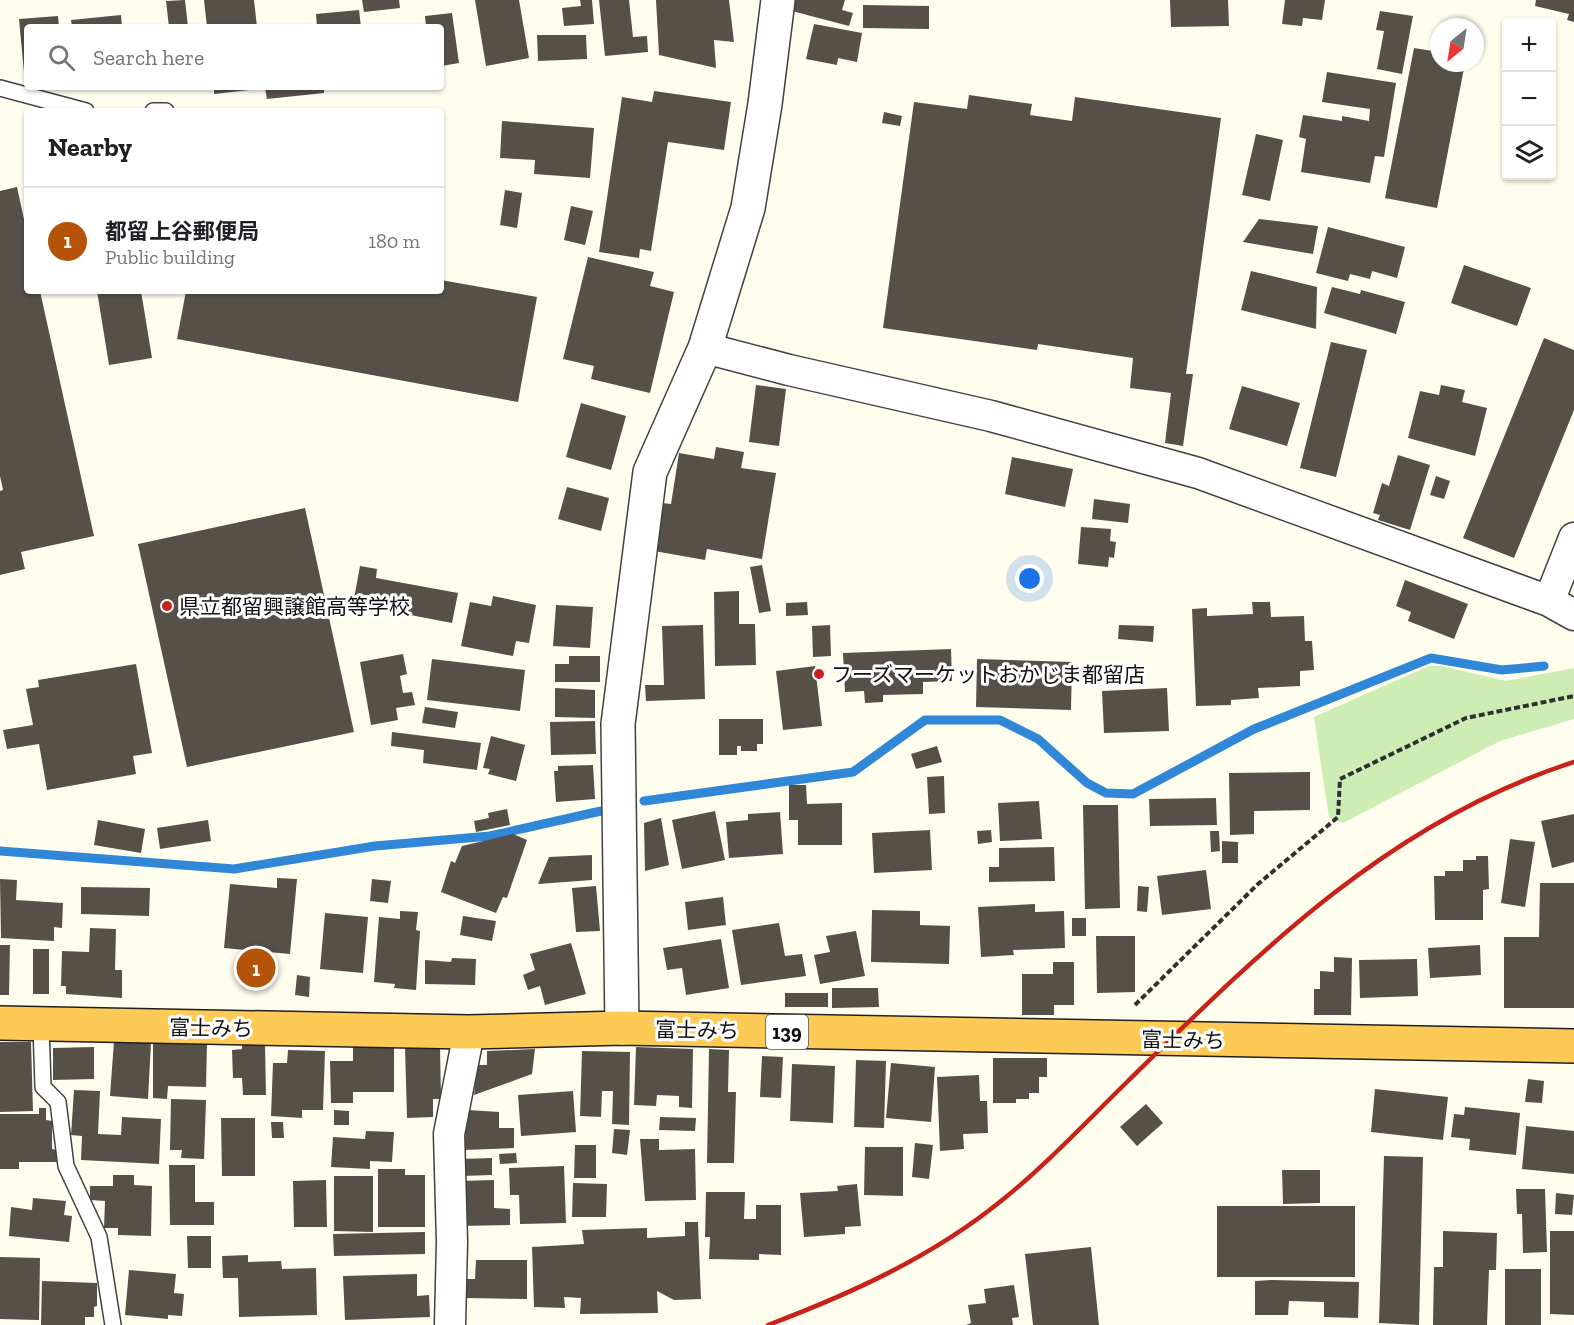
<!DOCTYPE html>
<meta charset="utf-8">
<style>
:root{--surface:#fff;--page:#f6f6f6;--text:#202124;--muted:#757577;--line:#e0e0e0;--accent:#b45309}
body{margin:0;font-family:"Zilla Slab","Noto Sans JP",serif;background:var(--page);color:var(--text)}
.controls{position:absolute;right:18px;top:18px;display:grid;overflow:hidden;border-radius:6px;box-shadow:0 2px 4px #0004}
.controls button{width:54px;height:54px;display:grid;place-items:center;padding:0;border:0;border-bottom:2px solid var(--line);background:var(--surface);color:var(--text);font:30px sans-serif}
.compass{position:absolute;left:1430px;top:18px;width:54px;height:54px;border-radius:50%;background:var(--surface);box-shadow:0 2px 4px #0004;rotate:210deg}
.you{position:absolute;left:1030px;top:579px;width:21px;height:21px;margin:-15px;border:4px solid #fff;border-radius:50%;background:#1a73e8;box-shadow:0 0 0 9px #1a73e833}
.badge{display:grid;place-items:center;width:39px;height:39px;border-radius:50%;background:var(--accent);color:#fff;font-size:20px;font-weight:700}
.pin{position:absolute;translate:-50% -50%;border:3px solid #fff;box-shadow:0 2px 6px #0006}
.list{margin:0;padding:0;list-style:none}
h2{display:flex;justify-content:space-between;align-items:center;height:78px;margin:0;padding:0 24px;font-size:26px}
h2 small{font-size:20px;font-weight:400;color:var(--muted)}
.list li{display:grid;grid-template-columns:39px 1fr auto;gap:18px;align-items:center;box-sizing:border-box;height:108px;padding:0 24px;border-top:2px solid var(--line)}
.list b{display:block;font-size:22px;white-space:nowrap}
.list p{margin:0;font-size:20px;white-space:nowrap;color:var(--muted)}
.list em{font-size:20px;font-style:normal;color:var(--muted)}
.icon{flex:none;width:33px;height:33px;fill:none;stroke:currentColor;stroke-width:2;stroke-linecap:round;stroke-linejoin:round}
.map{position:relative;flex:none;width:1574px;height:1325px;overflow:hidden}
.search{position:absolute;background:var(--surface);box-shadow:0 2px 4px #0004;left:24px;top:24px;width:420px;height:66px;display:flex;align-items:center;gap:15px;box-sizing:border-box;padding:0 21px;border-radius:6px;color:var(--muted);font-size:22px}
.panel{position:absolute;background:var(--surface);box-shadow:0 2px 4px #0004;left:24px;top:108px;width:420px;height:186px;border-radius:6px}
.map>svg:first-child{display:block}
.green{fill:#cdedb5}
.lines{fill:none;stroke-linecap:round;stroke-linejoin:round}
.stream{stroke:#3086d7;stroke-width:9}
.building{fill:#575049}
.service-casing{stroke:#414141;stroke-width:18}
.minor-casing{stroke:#414141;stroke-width:33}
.tertiary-casing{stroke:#414141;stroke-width:36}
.trunk-casing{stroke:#1f1f1f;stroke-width:36}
.path{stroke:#303030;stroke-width:4;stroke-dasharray:6 3;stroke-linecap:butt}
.service{stroke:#fff;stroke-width:15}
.minor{stroke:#fff;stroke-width:30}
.tertiary{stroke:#fff;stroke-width:33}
.trunk{stroke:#feca56;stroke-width:33}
.rail{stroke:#c8231b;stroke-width:4.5}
.poi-dot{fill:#c8231b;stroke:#fff;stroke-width:2}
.labels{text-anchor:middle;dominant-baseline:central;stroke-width:6;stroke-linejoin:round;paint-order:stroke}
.shield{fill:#fff;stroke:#565656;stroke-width:1.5}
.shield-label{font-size:20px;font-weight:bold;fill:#0e0e0e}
.poi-label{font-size:21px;fill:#0e0e0e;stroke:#fff;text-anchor:start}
.street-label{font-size:21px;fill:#0e0e0e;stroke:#fff}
</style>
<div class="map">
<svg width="1574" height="1325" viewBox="0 0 1574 1325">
<rect width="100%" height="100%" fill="#fffdee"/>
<path class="green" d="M1429 666H1442L1506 681 1574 668V719L1500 741 1343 823 1329 818 1314 717Z"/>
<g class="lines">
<path class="stream" d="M644 801 853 772 925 720H1000L1038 739 1087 783 1106 793 1133 794 1254 729 1431 658 1502 670 1544 666
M0 851 234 869 375 846 490 836 601 811"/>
</g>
<path class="building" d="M185 0 188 27H169L166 1Z
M204 0H254L257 27H207Z
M362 0H399L400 8 364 12Z
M475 0H519L529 58 486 66Z
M580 0H592L594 24 564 26 562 8 581 6Z
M599 0H629L633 37 647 36 648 52 605 56Z
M656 0H729L734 42 714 40 716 68 659 55Z
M795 0H845L842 10 853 13 849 26 792 11Z
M1170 0H1228L1229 26 1171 27Z
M1285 0H1325L1322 20 1303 18 1302 26 1282 24Z
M1536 0H1574V22L1567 20 1569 14 1535 6Z
M863 5 929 6V29L863 28Z
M359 10 361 27H317L316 14Z
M1380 11 1413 16 1402 74 1377 69 1384 31 1376 30Z
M452 13 459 63 441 66V27H426L425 16Z
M121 15 122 27H72L71 20Z
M58 16 59 27H27V72H24L19 19Z
M814 24 862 33 857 62 838 58 837 65 806 59Z
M537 35H586L587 59 538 61Z
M1414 48 1439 52V63H1465L1437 208 1385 198Z
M1327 72 1396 83 1384 157 1375 156 1370 183 1301 172 1306 139 1299 137 1303 115 1342 121V116L1369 121 1370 109 1322 102Z
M214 87H259V89L214 94Z
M265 87H324V93L267 99Z
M654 91 731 102 724 150 668 142 651 251 640 249 639 258 599 252 622 97 652 102Z
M969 95 1032 104 1030 115 1072 121 1075 97 1221 118 1186 374H1193L1183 446 1165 443 1171 393 1130 388 1133 358 1038 344 1037 350 883 328 914 102 967 109Z
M884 112 902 116 900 126 882 123Z
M502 121 594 128 590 178 534 174 535 160 500 158Z
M1256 134 1283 140 1270 201 1242 195Z
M17 187 27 233V291H40L94 536 21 552 25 569 0 575V491L3 490 0 476V191Z
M505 190 522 193 517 228 500 225Z
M571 206 593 211 585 245 564 240Z
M1259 219 1318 226 1313 254 1243 242Z
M1328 227 1405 247 1397 278 1372 271 1370 279 1350 274 1348 281 1316 273Z
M588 257 654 272 650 286 674 292 650 393 591 379 594 366 563 359Z
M1464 265 1531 288 1517 326 1451 303Z
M1251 271 1317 287 1316 329 1241 310Z
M441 280 537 297 518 402 177 339 186 291H441Z
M1332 287 1360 294 1361 290 1405 302 1396 334 1324 313Z
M97 291H141L152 358 109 365Z
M1544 338 1574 350V410L1514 558 1463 538Z
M1331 342 1367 350 1336 477 1300 468Z
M756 385 786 389 779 446 749 442Z
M1441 385 1465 390 1462 402 1487 408 1475 456 1408 438 1420 391 1439 395Z
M1242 386 1300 403 1287 446 1229 429Z
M581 403 626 416 611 470 566 457Z
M716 447 744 452 741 468 776 473 762 559 707 549 705 560 654 551 662 503 671 504 679 453 714 459Z
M1398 455 1430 465 1410 530 1378 520 1380 515 1373 513 1382 483 1389 486Z
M1012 457 1073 469 1065 507 1005 494Z
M1436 476 1450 481 1444 499 1430 495Z
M567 487 609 498 601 531 558 519Z
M1094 499 1130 504 1128 523 1092 519Z
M305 508 354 732 187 767 138 544Z
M1081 527 1111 529 1110 541 1116 542 1114 558 1109 557 1108 567 1078 564Z
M762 565 771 611 759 613 750 567Z
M360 566 377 569 376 578 458 593 452 623 353 604Z
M1405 580 1468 604 1454 639 1408 621 1411 612 1396 606Z
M739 591V624H755L756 665 715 666 714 592Z
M493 596 536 605 529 643 516 641 513 656 461 646 470 602 491 606Z
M807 602 808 615 786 616V603Z
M1252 602H1270L1271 617 1304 616 1305 641H1312L1314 670 1300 671V686L1258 688 1259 698 1231 700V705L1196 706 1192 609 1207 608V616L1253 614Z
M556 605 593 607 590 648 553 646Z
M703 625 705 699 646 701 645 685H664L662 626Z
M830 625 831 656 813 657 812 626Z
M1119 625 1154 626 1153 642 1118 639Z
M951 649 952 681 923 682V694L883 695V702L865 703 864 691 845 692 843 653Z
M403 654 407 674 400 676 403 693 412 692 415 705 396 708 398 720 371 725 360 662Z
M569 656H600V682H555V664H569Z
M432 659 525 670 520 711 427 700Z
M977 659 1072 662 1071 710 976 707Z
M136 664 152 753 133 756 136 774 47 790 39 744 7 749 3 730 33 725 26 689 39 687 38 680Z
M815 666 822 726 783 730 776 671Z
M555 688 595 690V718L555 717Z
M1167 688 1169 731 1104 733 1102 691Z
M425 707 458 712 455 728 422 723Z
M719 719H763V744H757V751H741V746H737V755H719Z
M595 721 596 754 551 755 550 722Z
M392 732 481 743 477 770 423 763 424 750 391 746Z
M491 736 525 745 516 781 488 774 490 769 483 768Z
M937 746 942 762 916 769 911 754Z
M593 765 595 799 556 802 554 771H558V766Z
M1310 772V810L1254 811V834L1230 835 1229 773Z
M944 776 945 813 929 814 927 777Z
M789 785H806L807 804 842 803V845H798V820H789Z
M1216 798 1217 825 1150 826 1149 799Z
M1039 801 1042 839 1000 841 998 803Z
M1083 805H1118L1120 908 1085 909Z
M507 809 510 825 476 832 474 821 489 818 488 813Z
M715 811 725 860 682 869 672 820Z
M780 812 783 854 729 858 726 822 748 820V814Z
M1574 814V862L1552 868 1541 821Z
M661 818 669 865 645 871 644 823Z
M98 820 145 829 141 853 94 845Z
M208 820 211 841 160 849 157 828Z
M930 830 932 870 874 873 872 833Z
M991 830 992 842 978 844 977 831Z
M1210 831H1219L1220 851 1211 852Z
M513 834 527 840 507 898 503 897 496 913 441 892 451 861 455 863 462 846Z
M1510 839 1535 842 1525 907 1501 903Z
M1222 841 1238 842V863H1222Z
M1054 847 1055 881 989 882V867H999V848Z
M592 855V880L538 884 549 857Z
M1476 856H1488L1489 889 1483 890V920H1435L1434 876H1445V871H1463V860H1476Z
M1206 870 1211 909 1162 915 1157 876Z
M277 878 297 879 290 954 224 948 230 884 277 888Z
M0 879 17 880 16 900 63 903 62 928 54 927V941L1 938Z
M372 879 391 881 388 903 370 901Z
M1540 883H1574V1008H1504V937H1539Z
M596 886 600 931 576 932 572 888Z
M1138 886 1149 887 1147 912 1137 911Z
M81 887 150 888 149 916 81 914Z
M723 897 726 925 688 930 685 902Z
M1035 904V912L1064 911 1065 948 1013 950 1014 955 981 957 978 907Z
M872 910 920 911V925L950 926 949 964 871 962Z
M400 911 418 912 416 930 420 931 416 990 394 988 395 984 374 982 379 917 400 919Z
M325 913 368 917 363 973 320 969Z
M463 916 496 921 492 941 460 935Z
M1072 918H1086V936H1072Z
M779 923 785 956 802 954 806 976 741 985 732 930Z
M90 928 116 929 115 970H122V998L66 994V986H61L62 951 89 952Z
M856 931 865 976 820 984 814 955 830 952 826 936Z
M1096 936H1135V992L1097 993Z
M721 939 729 988 686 995 682 968 667 970 663 948Z
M571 943 586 994 545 1005 540 986 528 990 523 975 535 970 530 954Z
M0 945H10L9 995H0Z
M1480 945 1481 975 1430 978 1428 948Z
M33 949H49V994H33Z
M1334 957 1352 958 1351 1015H1314V989H1320V971L1334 972Z
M452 958 476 959 475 985 425 984V960L451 962Z
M1417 959 1418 996 1360 998 1359 960Z
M1053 962H1074V1005H1054V1015H1022V974H1053Z
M297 975 310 977 309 997 295 995Z
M832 988H878L879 1007 832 1008Z
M785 993H828V1007H785Z
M114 1041 151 1043 148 1099 110 1096Z
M0 1042H31L33 1111 0 1112Z
M153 1042 207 1043 206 1087 168 1086 167 1099 153 1098Z
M242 1044H265L266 1095H243L242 1078H233L232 1050 242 1049Z
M440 1046 441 1099H433V1117L407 1118 405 1047Z
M94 1047V1079L53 1080V1048Z
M353 1047H394V1092H353V1103H331L330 1061H353Z
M636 1047 693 1049 692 1108 679 1107V1096L657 1095 656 1106 634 1105Z
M535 1049 532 1074 474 1095 477 1065H487V1051Z
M709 1049 729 1050 728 1092H736L734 1163H707Z
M288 1050 325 1051 323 1110H302V1118L271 1116 273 1063H287Z
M582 1051 630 1052 629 1125 612 1124 613 1091H602L601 1117 580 1116Z
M762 1056 783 1057 781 1098 760 1097Z
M993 1058H1047V1077H1039V1093H1029V1099H1016V1103H993Z
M856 1060 886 1061 884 1128 854 1127Z
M891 1063 935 1067 931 1122 886 1118Z
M792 1064 835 1066 833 1123 790 1121Z
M979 1075 980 1101H987L988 1133 963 1134 964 1149 940 1151 937 1077Z
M1528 1079 1544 1081 1542 1103 1525 1102Z
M1375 1089 1448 1097 1443 1140 1371 1132Z
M74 1090 100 1091 98 1134 121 1135 122 1117 161 1119 159 1164 81 1160 82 1136 71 1135Z
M573 1091 576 1132 521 1136 518 1095Z
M171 1099 206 1100 204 1159 181 1158 182 1150H170Z
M1146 1104 1163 1123 1137 1146 1120 1127Z
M1465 1107 1520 1113 1516 1155 1469 1150 1470 1139 1451 1137 1454 1114 1464 1115Z
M39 1108H46V1120L52 1121V1149L57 1150V1162H19V1169H0V1114H39Z
M334 1110 349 1111V1125H334Z
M468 1110 499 1112V1128H514V1148L464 1150Z
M660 1117 696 1118 695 1131 659 1130Z
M221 1118H255V1176H222Z
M271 1122H283L284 1138H272Z
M1526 1126 1574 1131V1174L1522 1169Z
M614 1129 630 1130 627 1155 612 1153Z
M366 1131 394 1132 392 1162 370 1161V1169L331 1167 333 1137 365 1139Z
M640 1139H659V1150L695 1149 696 1200 645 1201Z
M915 1143 933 1145 929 1179 912 1177Z
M575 1145H596V1178H574Z
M865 1147H903V1196L864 1195Z
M516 1153 517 1163 500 1164 499 1154Z
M1384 1156 1423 1157 1419 1325 1379 1323Z
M492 1158V1175L461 1176 460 1159Z
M169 1165H195V1202H214V1225H170Z
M564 1166 566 1223 520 1224 519 1195H510L509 1168Z
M378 1169H405V1175H425V1227H378Z
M1282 1170H1320V1203L1283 1204Z
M113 1175H134V1185L152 1186 151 1236 118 1235V1228H104L105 1201 90 1200V1186H113Z
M334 1176H373V1232L334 1231Z
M326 1180 327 1227H294L293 1181Z
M494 1180V1208L510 1209V1225L459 1226 458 1181Z
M573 1183 607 1184 606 1217H572Z
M857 1184 861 1226 845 1227V1234L804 1237 800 1193 838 1191 837 1186Z
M1516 1189H1545L1547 1252 1523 1253 1522 1214H1517Z
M706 1192H745L744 1219H756V1205H781V1255L759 1254V1260L709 1259 710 1237H705Z
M1556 1193 1574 1195 1572 1215 1555 1214Z
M33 1198 66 1201 64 1215 72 1216 69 1242 9 1236 11 1207 32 1210Z
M1217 1206H1355V1277H1217Z
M685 1222H698L701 1299 674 1300 657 1291 658 1313 580 1314 581 1298 564 1297 565 1308 534 1307 532 1247 584 1244 582 1230 647 1228V1238L685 1236Z
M1443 1231 1497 1233 1496 1270H1489L1487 1325H1433L1434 1267H1443Z
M1550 1231H1574V1315L1550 1314Z
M425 1232V1254L334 1256 333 1234Z
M187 1236H211V1268H188Z
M1091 1247 1099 1325H1033L1025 1254Z
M248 1255V1262L281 1261 282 1269 316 1268 317 1315 239 1317 238 1278H223L222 1256Z
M0 1257 40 1258 39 1320 0 1319Z
M476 1260H527V1299L465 1298V1279H475Z
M1505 1269H1541V1325H1505Z
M129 1270 176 1274 174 1293 184 1294 182 1316 168 1315V1319L125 1315Z
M417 1274V1296L429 1295 430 1317 345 1320 343 1276Z
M1271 1280 1359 1282 1358 1318 1324 1317V1302L1289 1301 1288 1315H1255V1281Z
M42 1281 97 1283V1306L94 1307V1317H85V1325H41Z
M1014 1285 1019 1317 1012 1318 1013 1325H966L971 1323 968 1305 986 1303 984 1289Z"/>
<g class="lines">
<g class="service-casing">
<path id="service" d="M0 88 86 111
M153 111H166
M41 1025 43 1087 58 1102 66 1166 99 1237 113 1325"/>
</g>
<g class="minor-casing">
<path id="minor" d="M705 348 789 370 991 416 1198 473 1549 601 1574 615
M1549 601 1574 538
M450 1325 452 1242 449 1134 469 1032"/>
</g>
<g class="tertiary-casing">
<path id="tertiary" d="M622 1028 618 724 650 472 705 348 748 208 765 104 778 0"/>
</g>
<g class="trunk-casing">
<path id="trunk" d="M0 1023 469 1032 622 1028 1574 1046"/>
</g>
<path class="path" d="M1135 1005 1258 884 1338 817 1340 779 1466 718 1574 696"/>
<use href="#service" class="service"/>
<use href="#minor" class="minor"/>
<use href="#tertiary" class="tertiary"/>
<use href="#trunk" class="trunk"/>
<path class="rail" d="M768 1325C850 1294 932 1257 1001 1201 1046 1165 1086 1122 1128 1081 1261 950 1392 820 1574 762"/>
</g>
<g class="poi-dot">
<circle cx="167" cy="606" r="6"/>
<circle cx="819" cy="674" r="6"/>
</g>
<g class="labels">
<rect class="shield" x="766" y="1015" width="42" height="34" rx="4.5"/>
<g class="shield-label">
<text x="787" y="1032">139</text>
</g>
<g class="poi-label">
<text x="179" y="606">県立都留興譲館高等学校</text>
<text x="831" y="674">フーズマーケットおかじま都留店</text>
</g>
<g class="street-label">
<text transform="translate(211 1028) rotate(1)">富士みち</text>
<text transform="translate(697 1030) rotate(1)">富士みち</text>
<text transform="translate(1183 1040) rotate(1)">富士みち</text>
</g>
</g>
</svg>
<div class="controls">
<button>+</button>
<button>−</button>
<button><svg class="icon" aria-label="layers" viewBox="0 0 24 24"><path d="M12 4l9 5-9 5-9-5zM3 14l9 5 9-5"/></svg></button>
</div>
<svg class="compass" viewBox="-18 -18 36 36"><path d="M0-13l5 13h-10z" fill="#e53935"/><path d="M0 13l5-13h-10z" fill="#757577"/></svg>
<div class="you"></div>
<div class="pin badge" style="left:256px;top:968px">1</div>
<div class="search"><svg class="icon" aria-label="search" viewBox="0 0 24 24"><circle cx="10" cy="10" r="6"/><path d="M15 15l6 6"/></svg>Search here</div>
<section class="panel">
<h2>Nearby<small></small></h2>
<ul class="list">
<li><span class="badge">1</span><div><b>都留上谷郵便局</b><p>Public building</p></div><em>180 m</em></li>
</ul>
</section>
</div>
